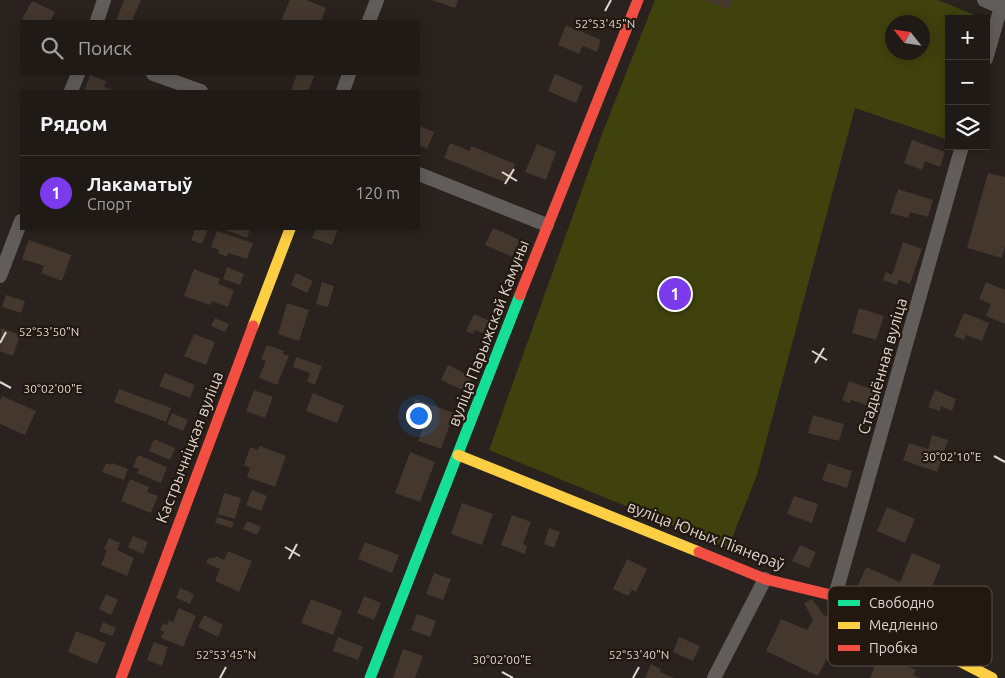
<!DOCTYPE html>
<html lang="ru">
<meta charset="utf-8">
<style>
:root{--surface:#1f1a16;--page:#27231f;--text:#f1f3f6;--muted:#a1a1a1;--line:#3c3835;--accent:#7c3aed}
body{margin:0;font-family:Ubuntu,sans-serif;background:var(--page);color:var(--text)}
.controls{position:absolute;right:15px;top:15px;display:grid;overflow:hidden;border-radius:0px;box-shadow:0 2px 12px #0003}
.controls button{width:45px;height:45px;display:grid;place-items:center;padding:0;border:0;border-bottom:1px solid var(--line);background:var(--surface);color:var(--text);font:25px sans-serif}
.compass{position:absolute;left:885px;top:15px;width:45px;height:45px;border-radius:50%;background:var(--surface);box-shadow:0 2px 12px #0003;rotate:300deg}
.you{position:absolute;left:418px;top:415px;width:18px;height:18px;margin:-12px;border:4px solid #fff;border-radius:50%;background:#1a73e8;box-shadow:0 0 0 8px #1a73e833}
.badge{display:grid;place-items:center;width:32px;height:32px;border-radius:50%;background:var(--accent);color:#fff;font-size:16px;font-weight:700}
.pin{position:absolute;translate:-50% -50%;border:2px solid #fff;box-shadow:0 1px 5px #0006}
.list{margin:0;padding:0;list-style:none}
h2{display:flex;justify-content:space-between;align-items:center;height:65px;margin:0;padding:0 20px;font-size:21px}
h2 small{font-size:16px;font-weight:400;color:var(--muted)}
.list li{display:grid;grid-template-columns:32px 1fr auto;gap:15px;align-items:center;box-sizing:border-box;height:75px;padding:0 20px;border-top:1px solid var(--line)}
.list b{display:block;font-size:19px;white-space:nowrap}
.list p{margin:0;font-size:16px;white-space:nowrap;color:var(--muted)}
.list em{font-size:16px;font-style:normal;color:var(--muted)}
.icon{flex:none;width:28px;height:28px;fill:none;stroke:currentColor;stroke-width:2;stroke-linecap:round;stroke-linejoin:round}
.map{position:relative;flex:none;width:1005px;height:678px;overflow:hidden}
.search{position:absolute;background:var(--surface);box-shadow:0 2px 12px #0003;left:20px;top:20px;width:400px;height:55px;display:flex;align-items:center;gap:12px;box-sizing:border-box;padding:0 18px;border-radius:0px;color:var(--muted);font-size:19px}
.panel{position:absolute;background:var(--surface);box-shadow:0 2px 12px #0003;left:20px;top:90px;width:400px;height:140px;border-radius:0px}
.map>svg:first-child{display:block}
.green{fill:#3f420d;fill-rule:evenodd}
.building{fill:#43372e}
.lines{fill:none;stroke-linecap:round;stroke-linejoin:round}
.street{stroke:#605d5b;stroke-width:14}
.fast{stroke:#16e098;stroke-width:11}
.slow{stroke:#ffcf43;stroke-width:11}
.jam{stroke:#f24e42;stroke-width:11}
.ticks{fill:none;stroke:#ded6d1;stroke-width:2}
.labels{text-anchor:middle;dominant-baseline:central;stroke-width:4.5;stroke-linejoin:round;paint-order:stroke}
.street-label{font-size:16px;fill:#ded6d1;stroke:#231810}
.key{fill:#231810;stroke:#5b514a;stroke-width:1}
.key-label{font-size:14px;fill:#ded6d1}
.ticks-label{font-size:12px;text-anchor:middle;fill:#ded6d1;stroke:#231810;stroke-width:4.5;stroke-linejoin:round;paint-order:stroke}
</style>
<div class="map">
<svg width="1005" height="678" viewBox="0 0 1005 678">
<rect width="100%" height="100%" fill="#29221e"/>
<path class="green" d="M655 0H938L984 19H949V130L946 139 855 108 757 475 728 548 489 450 602 134ZM892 22H922V52H892Z"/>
<path class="building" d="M124 0H141L132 21H116Z
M290 0H307L326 8 321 21H281Z
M431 0H458L455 8Z
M704 0H732L729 9Z
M32 1 55 12 50 21H26L22 19Z
M566 25 601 40 597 52 583 46 579 54 558 45Z
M297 74H308L314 76 308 91H291Z
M555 74 583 86 576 103 548 91Z
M90 75 106 81 104 87 115 91H84Z
M419 126 434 132 427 149 419 145Z
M912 140 945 152 940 167 925 161 922 170 904 163Z
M450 143 470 151 471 146 515 164 507 183 444 158Z
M537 144 556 152 546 180 525 172Z
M988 173 1005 177V246L1002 258 967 248Z
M898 189 933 200 928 217 910 212 908 218 890 213Z
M493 228 520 240 512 257 485 245Z
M195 229H208L202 244 191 240Z
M223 229H250L247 238Z
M316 229H338L332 245 312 238Z
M217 231 253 243 247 259 228 253 227 257 218 253 219 250 211 247Z
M29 240 71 255 62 281 41 273 44 266 22 259Z
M903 242 922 249 910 284 899 280 897 285 883 280 886 272 892 275Z
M227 267 244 274 240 285 223 279Z
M194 269 220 279 218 284 234 290 228 307 212 301 210 305 184 296Z
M296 273 313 281 307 293 291 285Z
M322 282 334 286 328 307 316 304Z
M986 282 1005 290V324L986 316 991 304 979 299Z
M6 295 25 301 21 313 2 307Z
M287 303 309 310 299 341 278 334Z
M859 308 884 316 876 340 852 333Z
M964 313 989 323 982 341 966 335 964 340 954 336Z
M474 314 490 321 484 334 475 330 473 334 466 331Z
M215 318 229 324 225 332 211 326Z
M1 328 20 335 13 356 0 351Z
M194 334 215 342 206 365 184 356Z
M267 345 284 351 283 354 289 356 277 385 259 378 266 361 261 359Z
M296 357 322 366 315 385 307 381 310 373 293 367Z
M448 365 472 377 465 391 441 380Z
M165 373 195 385 190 398 159 386Z
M849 381 877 391 871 407 851 400 850 403 842 400Z
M119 389 171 408 166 422 114 402Z
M254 390 273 397 265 418 246 411Z
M935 390 956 399 952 411 941 406 940 411 928 407Z
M313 393 344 406 337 423 306 411Z
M2 396 36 411 25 435 0 424V400Z
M415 399 454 413 441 449 418 441 424 425 408 420Z
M172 413 188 420 183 431 167 424Z
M813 415 844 424 839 441 808 433Z
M932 435 948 440 937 472 903 460 909 443 928 449Z
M154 439 175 448 170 460 149 451Z
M260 446 286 456 275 487 247 477 250 468 244 465 250 447 258 450Z
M410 452 435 462 420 502 395 493Z
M138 455 167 467 161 483 137 473 139 469 133 467Z
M106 463 111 465 112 463 128 469 124 480 102 472Z
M828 463 852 471 847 488 822 480Z
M130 479 149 487 147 492 158 496 151 513 121 501Z
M252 490 267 496 261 511 246 505Z
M224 493 241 498 235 519 218 514Z
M794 496 818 504 812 523 787 514Z
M462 503 493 514 482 545 451 534Z
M887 507 915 519 905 543 877 531Z
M512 515 531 522 523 544 527 546 525 554 501 545Z
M217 517 234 522 232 528 215 523Z
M247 521 261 527 257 535 243 529Z
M549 528 560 532 554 548 544 544Z
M133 536 148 542 143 554 128 547Z
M109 538 120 543 117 550 134 558 127 576 101 565 107 550 104 549Z
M365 542 399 555 392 573 358 559Z
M800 545 816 552 809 568 792 561Z
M228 551 252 561 239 592 215 581 220 569 206 563 209 558 211 559 212 557 215 558 216 556 224 560Z
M912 553 941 565 919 617 856 590 866 567 900 582Z
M627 559 647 569 636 592 632 590 628 596 613 589Z
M434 573 451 579 443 600 426 594Z
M180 588 194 594 190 604 176 598Z
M106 594 118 600 111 615 99 609Z
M364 596 381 603 374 620 357 613Z
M311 599 342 611 333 635 301 623Z
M812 599 824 615 831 618 836 628 852 636 839 660H826L818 676 766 651 781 619 807 630 813 620 804 603Z
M179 608 196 616 183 647 161 638 164 632 160 630 163 623 167 625 169 620 173 622Z
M417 614 436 621 430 637 411 630Z
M204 615 223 625 218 637 198 627Z
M103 622 116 628 112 636 99 631Z
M76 631 106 643 97 664 68 652Z
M338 637 363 647 358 660 333 651Z
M679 637 700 646 693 661 673 652Z
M154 642 168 647 162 666 147 660Z
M403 649 423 656 415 678H393Z
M890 659 916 670 913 675 920 678H870L877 660 888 665Z
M651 664 661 669 660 672 674 678H645Z"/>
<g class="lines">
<path class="street" d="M984 0 1005 9
M97 21 104 0
M369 21 377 0
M986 59 1003 0
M153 74 201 91
M71 91 78 74
M343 91 349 74
M419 174 547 225
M0 276 21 221
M835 596 962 146
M714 678 765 579"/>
<path class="fast" d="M370 678 520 295"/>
<path class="slow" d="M253 326 290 229
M458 455 699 552
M919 640 992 678"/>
<path class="jam" d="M520 295 638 0
M699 552 765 579 835 596 919 640
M121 678 253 326"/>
</g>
<path class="ticks" d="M605 11 611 0M502 172 517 181M505 184 514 169M0 343 6 332M812 351 827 360M815 363 824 348M0 382 11 388M994 456 1005 462M285 547 300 556M289 559 297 544M502 672 513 678M220 678 226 667M633 678 639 667"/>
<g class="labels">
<g class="street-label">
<text transform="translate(488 333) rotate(-69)">вуліца Парыжскай Камуны</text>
<text transform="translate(882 366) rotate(-74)">Стадыённая вуліца</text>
<text transform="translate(189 447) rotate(-69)">Кастрычніцкая вуліца</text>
<text transform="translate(706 535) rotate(21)">вуліца Юных Піянераў</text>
</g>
</g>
<rect x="828" y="586" width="164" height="80" rx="8" class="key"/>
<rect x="838" y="600" width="22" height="6" fill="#16e098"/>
<rect x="838" y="622" width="22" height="7" fill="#ffcf43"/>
<rect x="838" y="645" width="22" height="6" fill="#f24e42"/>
<g class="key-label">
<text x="869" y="608">Свободно</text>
<text x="869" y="630">Медленно</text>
<text x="869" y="653">Пробка</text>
</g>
<g class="ticks-label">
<text x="605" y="28">52°53'45"N</text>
<text x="49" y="336">52°53'50"N</text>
<text x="53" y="393">30°02'00"E</text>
<text x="952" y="461">30°02'10"E</text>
<text x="226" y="659">52°53'45"N</text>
<text x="639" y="659">52°53'40"N</text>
<text x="502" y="664">30°02'00"E</text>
</g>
</svg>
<div class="controls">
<button>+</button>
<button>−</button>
<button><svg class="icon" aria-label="layers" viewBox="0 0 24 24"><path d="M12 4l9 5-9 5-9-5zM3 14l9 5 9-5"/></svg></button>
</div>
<svg class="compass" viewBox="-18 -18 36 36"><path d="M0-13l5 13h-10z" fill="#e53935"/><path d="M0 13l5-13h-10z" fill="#a1a1a1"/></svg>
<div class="you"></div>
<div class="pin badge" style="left:675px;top:294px">1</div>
<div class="search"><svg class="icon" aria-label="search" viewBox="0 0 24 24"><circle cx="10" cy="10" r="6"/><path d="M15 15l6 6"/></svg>Поиск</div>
<section class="panel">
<h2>Рядом<small></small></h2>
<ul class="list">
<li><span class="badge">1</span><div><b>Лакаматыў</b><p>Спорт</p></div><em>120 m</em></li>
</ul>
</section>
</div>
